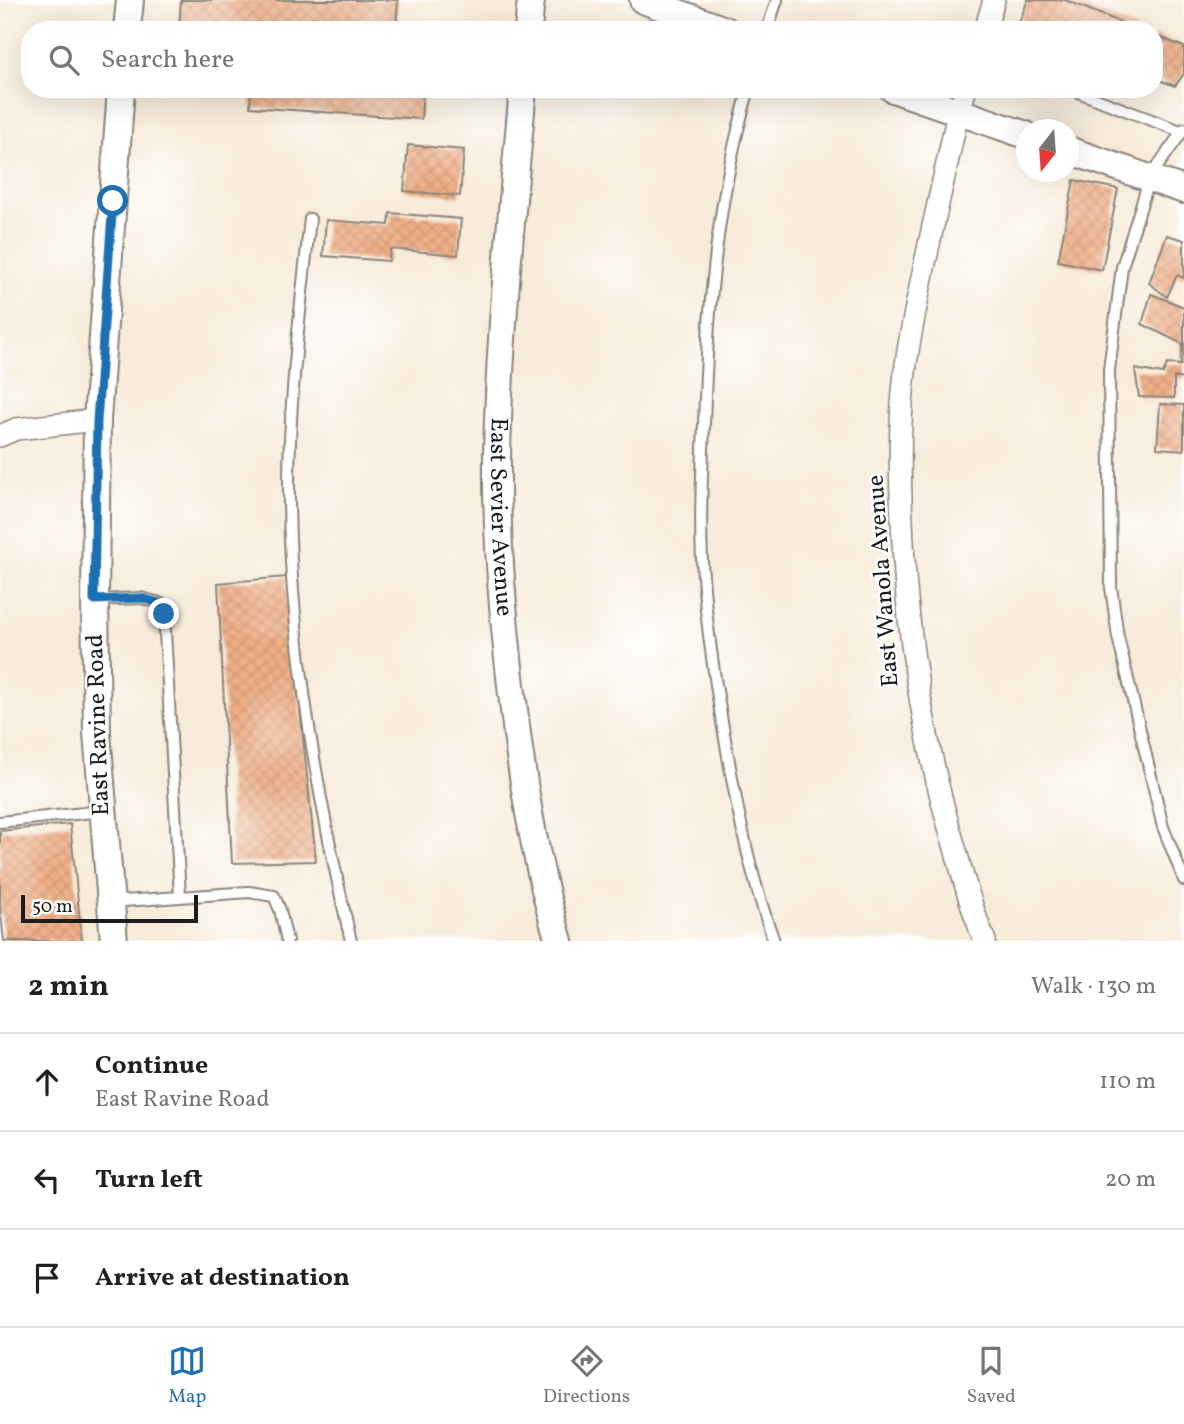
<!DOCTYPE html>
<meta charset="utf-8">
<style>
:root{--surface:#fff;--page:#f2f2f2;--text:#202124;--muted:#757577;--line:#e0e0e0;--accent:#1f6fb2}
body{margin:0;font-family:Vollkorn,serif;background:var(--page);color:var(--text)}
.compass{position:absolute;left:1016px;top:119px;width:63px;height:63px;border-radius:50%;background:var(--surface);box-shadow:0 7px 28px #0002;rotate:197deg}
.scale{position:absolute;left:21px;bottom:18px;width:177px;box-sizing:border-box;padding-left:7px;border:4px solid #1c1c1c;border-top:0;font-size:19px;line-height:24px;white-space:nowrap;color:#1c1c1c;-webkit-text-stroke:5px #fff;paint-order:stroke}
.stop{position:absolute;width:21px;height:21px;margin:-16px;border:5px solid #1f6fb2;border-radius:50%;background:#fff}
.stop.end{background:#1f6fb2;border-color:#fff;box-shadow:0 2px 7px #0008}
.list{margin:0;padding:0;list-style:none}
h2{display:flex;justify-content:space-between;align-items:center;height:91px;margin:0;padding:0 28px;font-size:30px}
h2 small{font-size:23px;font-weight:400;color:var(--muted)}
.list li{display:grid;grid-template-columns:46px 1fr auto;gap:21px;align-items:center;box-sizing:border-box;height:98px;padding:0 28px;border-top:2px solid var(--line)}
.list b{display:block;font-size:26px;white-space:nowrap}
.list p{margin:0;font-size:23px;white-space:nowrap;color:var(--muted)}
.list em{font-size:23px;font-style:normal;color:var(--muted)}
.icon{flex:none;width:38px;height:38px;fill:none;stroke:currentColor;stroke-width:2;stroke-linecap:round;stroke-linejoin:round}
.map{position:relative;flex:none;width:1184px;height:941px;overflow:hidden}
.search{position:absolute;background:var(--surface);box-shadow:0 7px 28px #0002;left:21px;right:21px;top:21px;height:77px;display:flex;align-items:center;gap:18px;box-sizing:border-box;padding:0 24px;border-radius:28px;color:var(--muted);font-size:26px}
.sheet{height:385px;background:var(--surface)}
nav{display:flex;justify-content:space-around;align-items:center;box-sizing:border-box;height:98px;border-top:2px solid var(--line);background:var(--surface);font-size:19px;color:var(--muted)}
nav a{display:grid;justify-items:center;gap:4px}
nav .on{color:var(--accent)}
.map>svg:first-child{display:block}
.building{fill:url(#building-cross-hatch)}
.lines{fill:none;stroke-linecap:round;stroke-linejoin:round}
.service-casing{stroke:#8a847a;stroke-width:14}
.minor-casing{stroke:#8a847a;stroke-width:24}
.tertiary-casing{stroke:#8a847a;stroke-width:30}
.service{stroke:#fff;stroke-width:10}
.minor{stroke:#fff;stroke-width:21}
.tertiary{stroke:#fff;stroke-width:26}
.route{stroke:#1f6fb2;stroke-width:9}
.labels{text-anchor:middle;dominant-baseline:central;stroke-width:5;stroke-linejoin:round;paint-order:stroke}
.street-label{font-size:24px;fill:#1c1c1c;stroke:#fff}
</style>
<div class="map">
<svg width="1184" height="941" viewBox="0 0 1184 941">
<defs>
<pattern id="building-cross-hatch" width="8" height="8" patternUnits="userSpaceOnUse" patternTransform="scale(1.75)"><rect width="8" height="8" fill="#f0b088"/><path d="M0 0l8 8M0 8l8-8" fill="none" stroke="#cd9775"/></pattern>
</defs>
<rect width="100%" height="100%" fill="#fff"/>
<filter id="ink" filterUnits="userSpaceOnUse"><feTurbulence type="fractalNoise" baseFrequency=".0143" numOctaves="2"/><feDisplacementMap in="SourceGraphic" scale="14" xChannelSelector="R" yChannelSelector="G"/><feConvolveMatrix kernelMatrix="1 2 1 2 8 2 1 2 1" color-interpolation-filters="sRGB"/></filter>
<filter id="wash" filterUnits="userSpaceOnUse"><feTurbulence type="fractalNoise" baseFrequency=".00686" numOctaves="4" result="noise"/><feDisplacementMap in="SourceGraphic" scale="28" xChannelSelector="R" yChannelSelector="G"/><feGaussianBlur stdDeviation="1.57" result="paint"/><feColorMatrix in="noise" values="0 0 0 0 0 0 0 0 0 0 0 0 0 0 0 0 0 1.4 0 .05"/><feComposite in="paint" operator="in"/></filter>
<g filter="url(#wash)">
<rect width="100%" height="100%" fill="#f7ebd9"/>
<g id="blocks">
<path class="building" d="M181 0H398L396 30H179Z
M1028 0H1065L1140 30H1016Z
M1154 35 1184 47V74L1175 86 1154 78Z
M251 89H423L421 119 250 107Z
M408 145 464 150 460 196 404 191Z
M1074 180 1118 189 1102 270 1058 261Z
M390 213 461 219 458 255 390 249 389 261 323 256 326 220 389 225Z
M1167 235 1184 240V278L1177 275 1167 297 1149 283Z
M1151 294 1184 307V345L1142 324Z
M1182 345 1184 346V379L1174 377V398L1139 397 1135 369 1163 374 1167 364 1181 365Z
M1160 404 1184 405V450L1157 448Z
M286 577 316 861 232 863 218 583Z
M70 824 82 941H4L0 906V831Z"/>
</g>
</g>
<g filter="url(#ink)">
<use href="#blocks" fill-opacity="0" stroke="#8a847a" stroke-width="2"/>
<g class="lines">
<g class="service-casing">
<path id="service" d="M767 30 777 0
M749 89C719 190 709 293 705 398 703 461 698 525 704 589 709 645 718 701 728 756 739 819 752 881 774 941
M1070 89 1183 132
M1184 129 1150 177 1122 267 1109 370 1111 587 1118 637 1163 827 1184 880
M310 219C300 312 288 406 289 500 290 644 318 800 351 941
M95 600 141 598 160 603 164 614 180 897
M0 822 102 811
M110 902 249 892 274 896 280 910 287 941"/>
</g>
<g class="minor-casing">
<path id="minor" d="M985 30 994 0
M966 89 958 112C942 191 921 271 908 351 899 406 899 465 902 521 906 634 924 746 957 855 965 884 973 913 985 941
M0 436 16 429 97 420"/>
</g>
<g class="tertiary-casing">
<g id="tertiary">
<path d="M643 0 725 30"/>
<path d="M127 30 130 0"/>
<path d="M528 30 531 0"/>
<path id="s1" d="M523 89C512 212 499 336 497 459 496 546 504 632 515 718 524 793 537 869 559 941"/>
<path d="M893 89 1026 135"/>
<path d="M1068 150 1184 190"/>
<path d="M114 941 97 733 95 600 97 420 121 89"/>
</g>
</g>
<use href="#service" class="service"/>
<use href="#minor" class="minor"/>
<use href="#tertiary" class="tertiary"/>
</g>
</g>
<g class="lines" filter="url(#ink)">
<path class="route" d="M113 201 97 421 94 600 141 598 160 603 164 614"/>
</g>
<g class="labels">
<g class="street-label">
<text stroke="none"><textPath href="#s1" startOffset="429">East Sevier Avenue</textPath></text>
<text transform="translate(884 581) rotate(-94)">East Wanola Avenue</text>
<text transform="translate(99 725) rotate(-92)">East Ravine Road</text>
</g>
</g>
</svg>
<svg class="compass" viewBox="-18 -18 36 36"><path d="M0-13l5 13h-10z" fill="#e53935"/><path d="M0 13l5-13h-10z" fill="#757577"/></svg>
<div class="scale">50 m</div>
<div class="stop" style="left:113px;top:201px"></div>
<div class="stop end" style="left:164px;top:614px"></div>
<div class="search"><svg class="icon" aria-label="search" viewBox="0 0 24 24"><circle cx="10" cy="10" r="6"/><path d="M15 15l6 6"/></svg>Search here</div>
</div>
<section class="sheet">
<h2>2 min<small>Walk · 130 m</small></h2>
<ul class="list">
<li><svg class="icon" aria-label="ahead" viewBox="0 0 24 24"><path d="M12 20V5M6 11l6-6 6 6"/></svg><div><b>Continue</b><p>East Ravine Road</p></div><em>110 m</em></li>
<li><svg class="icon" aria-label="left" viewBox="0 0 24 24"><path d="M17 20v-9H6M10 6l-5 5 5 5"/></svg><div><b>Turn left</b></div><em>20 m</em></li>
<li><svg class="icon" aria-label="arrive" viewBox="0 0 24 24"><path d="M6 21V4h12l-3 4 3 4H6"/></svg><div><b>Arrive at destination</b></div></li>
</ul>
</section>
<nav>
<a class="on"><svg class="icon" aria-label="map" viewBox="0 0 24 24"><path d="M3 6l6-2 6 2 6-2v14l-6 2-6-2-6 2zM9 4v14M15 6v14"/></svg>Map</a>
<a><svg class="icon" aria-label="directions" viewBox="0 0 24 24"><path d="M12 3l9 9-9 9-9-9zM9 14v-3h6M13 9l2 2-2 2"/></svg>Directions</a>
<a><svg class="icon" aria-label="saved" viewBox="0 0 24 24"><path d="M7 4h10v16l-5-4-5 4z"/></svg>Saved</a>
</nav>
